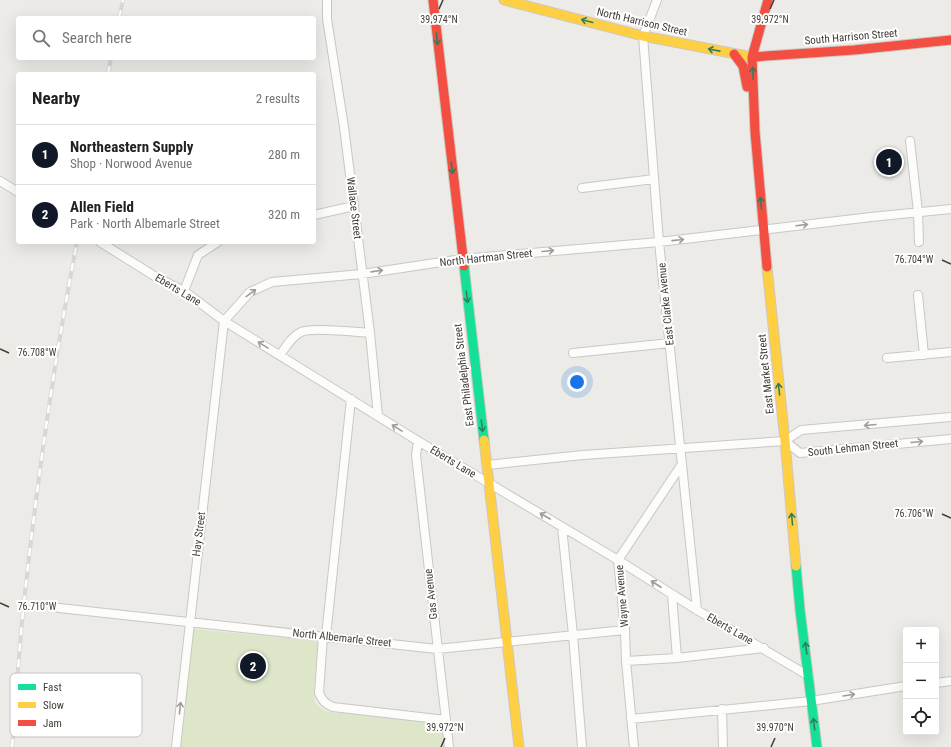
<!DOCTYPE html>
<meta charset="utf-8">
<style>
:root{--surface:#fff;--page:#f6f6f6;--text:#202124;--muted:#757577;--line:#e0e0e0;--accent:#111827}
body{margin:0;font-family:"Roboto Condensed",sans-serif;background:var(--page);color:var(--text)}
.controls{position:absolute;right:12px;bottom:12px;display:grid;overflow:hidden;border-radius:4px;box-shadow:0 4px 16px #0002}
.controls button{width:36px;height:36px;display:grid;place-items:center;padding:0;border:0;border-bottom:1px solid var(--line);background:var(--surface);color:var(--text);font:20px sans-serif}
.you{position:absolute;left:577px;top:382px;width:14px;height:14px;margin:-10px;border:3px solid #fff;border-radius:50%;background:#1a73e8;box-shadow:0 0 0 6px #1a73e833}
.badge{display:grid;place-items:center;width:26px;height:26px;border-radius:50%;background:var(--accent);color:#fff;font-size:13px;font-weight:700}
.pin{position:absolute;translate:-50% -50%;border:2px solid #fff;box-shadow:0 1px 4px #0006}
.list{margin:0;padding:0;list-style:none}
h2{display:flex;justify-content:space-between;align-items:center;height:52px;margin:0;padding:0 16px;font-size:17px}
h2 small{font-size:13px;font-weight:400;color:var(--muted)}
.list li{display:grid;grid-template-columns:26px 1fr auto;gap:12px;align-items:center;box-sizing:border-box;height:60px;padding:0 16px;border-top:1px solid var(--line)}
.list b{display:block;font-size:15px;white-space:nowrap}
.list p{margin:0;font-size:13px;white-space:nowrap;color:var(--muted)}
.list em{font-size:13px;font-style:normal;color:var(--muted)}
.icon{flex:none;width:22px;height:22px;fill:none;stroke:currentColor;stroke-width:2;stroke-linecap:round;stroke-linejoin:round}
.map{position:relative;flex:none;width:951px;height:747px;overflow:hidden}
.search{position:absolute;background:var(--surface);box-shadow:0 4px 16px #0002;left:16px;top:16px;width:300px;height:44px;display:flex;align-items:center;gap:10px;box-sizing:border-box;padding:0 14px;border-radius:4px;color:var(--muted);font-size:15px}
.panel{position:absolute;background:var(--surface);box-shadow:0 4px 16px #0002;left:16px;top:72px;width:300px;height:172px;border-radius:4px}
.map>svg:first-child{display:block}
.park{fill:#dde6c9}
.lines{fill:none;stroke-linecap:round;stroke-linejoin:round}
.street-casing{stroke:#cac7c3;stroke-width:10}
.fast-casing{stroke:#cdc8c1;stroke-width:11}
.slow-casing{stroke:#cdc8c1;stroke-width:11}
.jam-casing{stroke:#cdc8c1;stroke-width:11}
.street{stroke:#fcfcfb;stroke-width:8}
.fast{stroke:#16e098;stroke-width:9}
.slow{stroke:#ffcf43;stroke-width:9}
.jam{stroke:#f24e42;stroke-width:9}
.rail-casing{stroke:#d8d7d7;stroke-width:4}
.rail{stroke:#fff;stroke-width:2.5;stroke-dasharray:8;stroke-linecap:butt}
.oneway{stroke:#307e5d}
.oneway2{stroke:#9f9c98}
.ticks{fill:none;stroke:#423c35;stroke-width:1.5}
.labels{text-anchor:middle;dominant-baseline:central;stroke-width:4;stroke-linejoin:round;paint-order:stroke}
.street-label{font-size:11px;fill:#423c35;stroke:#fff}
.key{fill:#fff;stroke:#c6c4c2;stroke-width:1}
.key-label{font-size:11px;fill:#423c35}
.ticks-label{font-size:10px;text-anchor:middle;fill:#423c35;stroke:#fff;stroke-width:4;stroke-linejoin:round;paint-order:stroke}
</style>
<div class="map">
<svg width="951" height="747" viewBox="0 0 951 747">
<rect width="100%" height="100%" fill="#edebe7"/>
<path class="park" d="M193 629 318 641 314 690 315 703 323 710 329 712 431 722C445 728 443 734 444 747H181Z"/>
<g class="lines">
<g class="street-casing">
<path id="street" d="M327 0V19L344 127 370 333 378 416
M657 0 643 36 659 242 697 610
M910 141 918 212 919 242
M0 181 18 192
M582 188 654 179
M314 215 354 206
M100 242 156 277 184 291 224 321 418 441 618 560 697 610 809 676
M184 291 198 255 218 242
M918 295 924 355
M224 321 250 292 272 282 362 274 462 259 659 242 871 217 951 209
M573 353 670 343
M280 355C286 347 291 337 301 332 309 327 358 332 370 333
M887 358 951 352
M418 441 416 455 449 747
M785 441 800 453 951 439
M785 441 801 430 951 417
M487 465 583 455 785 441
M562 527 573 635 582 747
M672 595 677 658
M59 608 437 649 625 630
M323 636 319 693C322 700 325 704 333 707L446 720
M326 636 351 399
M626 661 677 658 764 648
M936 683 951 681
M722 709 723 747
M631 719 811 701 906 686
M176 747 224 321
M634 747 626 661 625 630 618 560 682 464"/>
</g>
<g class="fast-casing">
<path id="fast" d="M464 266 484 440
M796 566 800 610 817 747"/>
</g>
<g class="slow-casing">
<path id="slow" d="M504 0 643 36 752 57
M767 267 785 441 796 566
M484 440 519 747"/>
</g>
<g class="jam-casing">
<path id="jam" d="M433 0 464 266
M734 54 743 66 747 87
M752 57 854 50 951 40
M767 267 755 132 752 57 768 0"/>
</g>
<use href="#street" class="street"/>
<use href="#fast" class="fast"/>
<use href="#slow" class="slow"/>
<use href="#jam" class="jam"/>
<g class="rail-casing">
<path id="rail" d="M119 18 123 0
M108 74 111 58
M12 747C16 699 19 650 24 602 37 482 54 361 77 242"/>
</g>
<use href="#rail" class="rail"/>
</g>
<defs><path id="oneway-shaft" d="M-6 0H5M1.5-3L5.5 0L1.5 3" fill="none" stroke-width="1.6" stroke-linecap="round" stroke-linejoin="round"/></defs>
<g class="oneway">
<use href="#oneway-shaft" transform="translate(587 21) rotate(-165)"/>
<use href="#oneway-shaft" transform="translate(437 39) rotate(84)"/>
<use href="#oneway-shaft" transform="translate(714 50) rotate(-169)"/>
<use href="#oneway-shaft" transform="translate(753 73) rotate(-92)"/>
<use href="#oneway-shaft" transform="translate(452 168) rotate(83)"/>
<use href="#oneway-shaft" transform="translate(761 203) rotate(-95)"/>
<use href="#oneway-shaft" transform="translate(467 297) rotate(83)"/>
<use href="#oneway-shaft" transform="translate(779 389) rotate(-96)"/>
<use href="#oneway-shaft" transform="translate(482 426) rotate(83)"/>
<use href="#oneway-shaft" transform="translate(792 519) rotate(-95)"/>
<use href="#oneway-shaft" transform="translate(806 648) rotate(-98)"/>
<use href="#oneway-shaft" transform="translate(814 724) rotate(-97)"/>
</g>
<g class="oneway2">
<use href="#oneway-shaft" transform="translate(802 225) rotate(-7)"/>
<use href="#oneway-shaft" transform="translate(678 240) rotate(-6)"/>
<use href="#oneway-shaft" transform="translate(548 251) rotate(-5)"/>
<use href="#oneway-shaft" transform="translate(377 271) rotate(-8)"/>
<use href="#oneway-shaft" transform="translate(251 293) rotate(-36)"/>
<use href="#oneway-shaft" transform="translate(263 345) rotate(-148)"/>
<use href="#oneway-shaft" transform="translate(870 425) rotate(175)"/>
<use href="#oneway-shaft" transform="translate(397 428) rotate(-148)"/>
<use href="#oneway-shaft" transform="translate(917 442) rotate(-5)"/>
<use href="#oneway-shaft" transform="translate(545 516) rotate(-150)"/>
<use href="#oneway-shaft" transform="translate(656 584) rotate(-147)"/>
<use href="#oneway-shaft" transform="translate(849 695) rotate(-9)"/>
<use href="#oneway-shaft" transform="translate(180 708) rotate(-84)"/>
</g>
<path class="ticks" d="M439 9 443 0M770 9 774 0M942 260 951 264M0 349 9 353M942 514 951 518M0 603 9 607M441 747 445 738M771 747 775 738"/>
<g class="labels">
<g class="street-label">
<text transform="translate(642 22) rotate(13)">North Harrison Street</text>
<text transform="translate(851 37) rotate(-5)">South Harrison Street</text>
<text transform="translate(354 208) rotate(83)">Wallace Street</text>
<text transform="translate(486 258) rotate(-6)">North Hartman Street</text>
<text transform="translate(178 290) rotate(31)">Eberts Lane</text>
<text transform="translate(666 304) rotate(-96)">East Clarke Avenue</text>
<text transform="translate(766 374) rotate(-96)">East Market Street</text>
<text transform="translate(464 375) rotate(-97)">East Philadelphia Street</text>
<text transform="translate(853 448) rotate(-6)">South Lehman Street</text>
<text transform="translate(453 462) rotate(31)">Eberts Lane</text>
<text transform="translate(199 534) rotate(-83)">Hay Street</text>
<text transform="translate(431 594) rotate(-96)">Gas Avenue</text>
<text transform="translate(622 596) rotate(-95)">Wayne Avenue</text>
<text transform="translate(730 629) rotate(30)">Eberts Lane</text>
<text transform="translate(342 638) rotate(6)">North Albemarle Street</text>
</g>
</g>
<rect x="10" y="673" width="132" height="64" rx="6" class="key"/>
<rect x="18" y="684" width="18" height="6" fill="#16e098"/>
<rect x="18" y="702" width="18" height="6" fill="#ffcf43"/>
<rect x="18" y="720" width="18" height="6" fill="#f24e42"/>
<g class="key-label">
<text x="43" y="691">Fast</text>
<text x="43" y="709">Slow</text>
<text x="43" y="727">Jam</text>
</g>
<g class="ticks-label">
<text x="439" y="23">39.974°N</text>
<text x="770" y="23">39.972°N</text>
<text x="914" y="263">76.704°W</text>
<text x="37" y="356">76.708°W</text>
<text x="914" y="517">76.706°W</text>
<text x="37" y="610">76.710°W</text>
<text x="445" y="731">39.972°N</text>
<text x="775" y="731">39.970°N</text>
</g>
</svg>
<div class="controls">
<button>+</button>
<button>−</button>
<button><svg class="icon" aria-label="locate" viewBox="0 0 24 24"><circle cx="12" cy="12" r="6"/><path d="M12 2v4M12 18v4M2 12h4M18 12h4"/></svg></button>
</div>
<div class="you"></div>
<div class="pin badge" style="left:889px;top:162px">1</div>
<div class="pin badge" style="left:253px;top:666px">2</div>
<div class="search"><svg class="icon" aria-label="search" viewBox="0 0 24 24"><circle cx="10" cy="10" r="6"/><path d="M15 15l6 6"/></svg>Search here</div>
<section class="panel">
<h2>Nearby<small>2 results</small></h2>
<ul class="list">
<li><span class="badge">1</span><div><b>Northeastern Supply</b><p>Shop · Norwood Avenue</p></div><em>280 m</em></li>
<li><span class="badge">2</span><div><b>Allen Field</b><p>Park · North Albemarle Street</p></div><em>320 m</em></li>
</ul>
</section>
</div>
